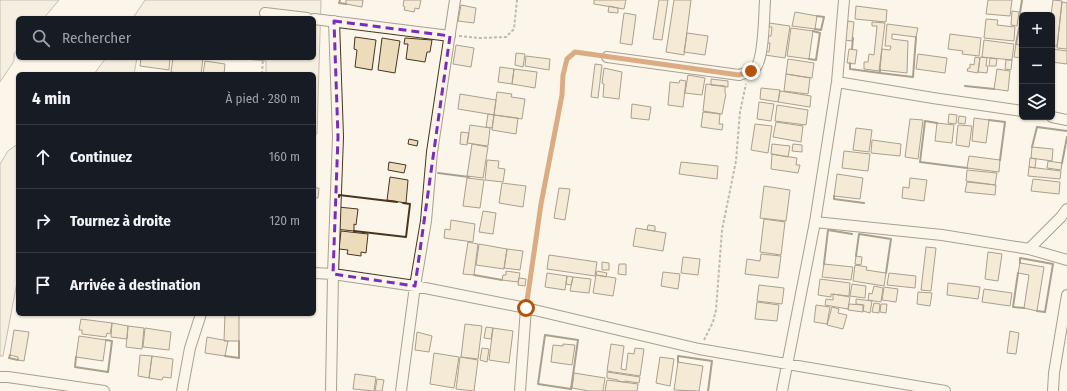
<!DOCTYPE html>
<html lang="fr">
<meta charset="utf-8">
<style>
:root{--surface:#171b24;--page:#20242c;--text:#f1f3f6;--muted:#9ea1a6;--line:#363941}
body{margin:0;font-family:"Fira Sans Condensed",sans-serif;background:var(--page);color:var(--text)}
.controls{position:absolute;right:12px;top:12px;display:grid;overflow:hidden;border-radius:6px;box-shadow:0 1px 3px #0004}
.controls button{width:36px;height:36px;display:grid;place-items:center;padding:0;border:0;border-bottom:1px solid var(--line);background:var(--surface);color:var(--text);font:20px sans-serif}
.stop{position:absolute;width:12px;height:12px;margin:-9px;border:3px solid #b45309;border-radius:50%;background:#fff}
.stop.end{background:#b45309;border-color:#fff;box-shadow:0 1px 4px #0008}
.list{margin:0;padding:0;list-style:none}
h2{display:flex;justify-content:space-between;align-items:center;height:52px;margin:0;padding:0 16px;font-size:17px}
h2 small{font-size:13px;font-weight:400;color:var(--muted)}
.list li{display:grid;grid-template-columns:26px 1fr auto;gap:12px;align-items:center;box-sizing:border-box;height:64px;padding:0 16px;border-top:1px solid var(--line)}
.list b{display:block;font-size:15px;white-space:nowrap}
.list em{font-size:13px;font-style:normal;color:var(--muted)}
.icon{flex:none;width:22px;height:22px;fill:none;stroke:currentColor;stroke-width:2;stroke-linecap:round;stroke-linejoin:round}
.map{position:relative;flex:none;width:1067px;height:391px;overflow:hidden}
.search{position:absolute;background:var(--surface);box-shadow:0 1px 3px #0004;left:16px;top:16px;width:300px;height:44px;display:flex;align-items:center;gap:10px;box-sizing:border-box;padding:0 14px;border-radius:6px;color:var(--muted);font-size:15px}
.panel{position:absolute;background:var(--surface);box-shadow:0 1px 3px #0004;left:16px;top:72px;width:300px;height:244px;border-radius:6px}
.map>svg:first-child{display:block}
.green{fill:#ede6d9;stroke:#887966}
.building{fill:#ecdcbc;stroke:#4a3520}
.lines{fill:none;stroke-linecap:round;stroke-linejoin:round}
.street-casing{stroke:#4a3520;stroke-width:12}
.path{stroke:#7f6f5c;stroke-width:2;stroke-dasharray:3 2;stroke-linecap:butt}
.street{stroke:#fbf6e9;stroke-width:10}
.wall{stroke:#4a3520;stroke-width:2}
.route{stroke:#b45309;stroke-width:5}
.marked{fill:none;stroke:#7b2cbf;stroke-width:3;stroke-dasharray:8 5;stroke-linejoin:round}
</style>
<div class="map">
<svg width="1067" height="391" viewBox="0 0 1067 391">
<rect width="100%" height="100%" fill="#fbf6e9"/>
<path class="green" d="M0 0H59L44 18H18V49L14 54V61L0 82Z
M145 0H321L317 134H314V74H266V61L235 58H314V18H133Z
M106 58H137L134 74H94Z
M18 144V277L3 356H0V164L8 151Z"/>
<path class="building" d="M346 0H363L362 7 346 4Z
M404 0H421L419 9 415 8 414 12 404 10 405 7 403 6Z
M594 0H626L624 9 594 4Z
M659 0H668L662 40 653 39Z
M674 0H691L684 55 666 52Z
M988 0H1012L1010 16 986 14Z
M1053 0 1062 1 1057 46H1052L1051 15Z
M1062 2 1067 3V49L1057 48Z
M461 5 476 8 474 23 458 21Z
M609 6 618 8V13L608 12Z
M856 6 887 10 886 22 855 19Z
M1012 11 1019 12 1017 26 1011 25Z
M795 12 817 16 815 29 792 26Z
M624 13 636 15 632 45 620 43Z
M1020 13 1036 15H1022V28H1019Z
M986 19 998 20 997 25 1015 27 1014 41 984 38Z
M848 21 854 22 852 41 845 40Z
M872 22 885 23 879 71 864 69V62H868L869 54 874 55 877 26H872Z
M769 23 790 26 785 58 765 55V51L769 52 770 43H767L768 36H771L772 27H769Z
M887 24 918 28 916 37 892 34V39L908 41 907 73 880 70 882 49 890 50 891 46H885Z
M791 28 813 31 809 59 787 56Z
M687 33 708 36 705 55 684 52Z
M950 34 981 38 979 56 962 54 963 51 948 49Z
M355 37 376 40 372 70 355 67 357 50 354 49Z
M382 38 400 41 395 73 378 70Z
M405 38 432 40 430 52H427L425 62 406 59 408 44H404Z
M984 40 1014 44 1012 60 982 57Z
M1016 44 1022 45V58L1014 57Z
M456 45 474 48 471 67 453 64Z
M849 49 857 50 855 64 847 63Z
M1052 49 1067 51V64L1052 62Z
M516 53 525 54 523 67 515 65Z
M918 54 947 58 945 73 916 69Z
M526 56 550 59 549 70 525 66Z
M975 57 980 58 978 73 967 71 968 68H970V64L974 65Z
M980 57 987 58 986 66H988L987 73 978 72Z
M141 58H170L169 70 140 66Z
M173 58H203L201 74H185L171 72Z
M990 58 997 59 996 66H989Z
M788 59 814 63 812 78 786 74Z
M1006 60H1012L1011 70 1005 69Z
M205 61 225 64 224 74H203Z
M595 64 602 65 598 98 591 97Z
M500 67 514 69 512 84 498 82Z
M604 68 622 72 619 99 603 97 604 84 602 83Z
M514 69 537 72 535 88 512 84Z
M997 69 1010 71 1008 91 994 89Z
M786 74 810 78 808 94 784 91Z
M688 75 705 78 702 95 685 93Z
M711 79 728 81V87L711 85Z
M680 80 686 81 683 107 668 105 670 82 679 83Z
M706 84 725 86V93L726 94 722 114 703 111Z
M761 88 780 90 778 102 760 99Z
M780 91 811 96 810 107 778 102Z
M497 92 512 94 511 97 525 99 522 119 494 115Z
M460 94 496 100 494 115 458 109Z
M759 102 774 104 771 121 757 119Z
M632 104 651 107 649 120 631 118Z
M777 105 808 110 806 125 775 121Z
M703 112 720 114 719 124H723L722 130 701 127Z
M488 114 494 115 492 128 486 127Z
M949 114 957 115 956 124 948 123Z
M494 115 518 118 516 134 492 130Z
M959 116 966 117 965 124 958 123Z
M974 118 989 120 986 143 972 141Z
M910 119 923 120 918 159 905 157Z
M776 122 803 126 801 142 773 137Z
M937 123 954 125 952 143 935 141Z
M755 124 772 126 768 153 751 150Z
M470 125 490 128 488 146 467 143Z
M958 125 972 126 969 147 956 145Z
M856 128 872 130 869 152 853 150Z
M461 132 469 133 467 145 460 144Z
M409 139 418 141 417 146 408 144Z
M872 140 901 144 900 156 871 153Z
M472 144 488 147 483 178 467 176Z
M772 144 790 146 788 157 771 154Z
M793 144 802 145V152L792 151Z
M1032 147 1053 149 1052 161 1031 158Z
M844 151 870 154 868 171 842 168Z
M772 154 797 158 796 165H800L798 173 771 169Z
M969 156 1000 160 999 172 967 168Z
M1030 158 1036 159 1035 168 1029 167Z
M487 160 499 161 498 168 505 169 503 182 485 180Z
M1048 161 1062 163 1061 170 1047 168Z
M389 162 406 165 404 173 388 170Z
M681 162 718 166 717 179 679 174Z
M1029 167 1061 171 1060 179 1028 176Z
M967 170 997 173 995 185 966 181Z
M837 174 863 178 860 199 834 196Z
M390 177 408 180 406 203 387 200Z
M467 178 484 180 480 208 463 206Z
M910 178 927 180 924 201 902 198 903 187 909 188Z
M1033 179 1060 182 1059 194 1031 191Z
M967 182 996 185 995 195 965 192Z
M502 183 526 186 523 207 499 203Z
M764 186 790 190 786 221 760 218Z
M314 188H319L318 198H314Z
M559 188 570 189 565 220 554 218Z
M338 207 358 209 356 225 354 224V231L335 229Z
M483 211 496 213 493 234 479 232Z
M764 219 785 222 781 255 760 252Z
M451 220 475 224 473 242 444 238 445 229 450 230Z
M648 225 655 226V231L647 230Z
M636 228 666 233 663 251 633 246Z
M341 231 368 234 366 253 361 252V256L347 254 348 250 339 249Z
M468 242 478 244 474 275 463 274Z
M479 244 507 249 504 269 476 265Z
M926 247 936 248 931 291 921 290Z
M507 249 523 251 520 270 504 268Z
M988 252 1002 254 998 281 985 279Z
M761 254 781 256 778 278 745 274 747 259 760 261Z
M549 255 597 262 595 276 547 269Z
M856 256 862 257 861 265 855 264Z
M683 257 700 259 698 275 681 273Z
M602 262 609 263V270H602Z
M1020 263 1044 267 1037 311 1024 308 1029 275 1018 273Z
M619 264H626V275L618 274Z
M824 264 853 267 851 280 822 277Z
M855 265 867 267 866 270 886 273 884 286 853 281Z
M506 271 520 273 518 282 502 280 503 275H506Z
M597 271 607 273 606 277 596 275Z
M663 272 680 274 678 289 661 286Z
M547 273 567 276 565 290 545 287Z
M889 273 916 276 915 288 887 285Z
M596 275 616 278 613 296 593 293Z
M567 276 573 277 571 285 566 284Z
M573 277 591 279 589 293 570 291Z
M519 278 526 279 525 286 518 285Z
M820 279 850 283 849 296 831 294V297L818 295Z
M948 283 980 287 978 299 947 295Z
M852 284 866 286 865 298 850 296Z
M759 285 784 288 782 304 757 301Z
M874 286 883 288 881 302 868 300 869 293 872 294Z
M884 287 898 289 896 302 882 300Z
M984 289 1012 293 1010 306 982 302Z
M918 292 932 293 930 306 917 304Z
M833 294 850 297 848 309 825 305 826 299 833 300Z
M856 299 872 301 870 313 863 311 864 305 856 304Z
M757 302 779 305 777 321 755 319Z
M874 303 880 304 879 313 872 312Z
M849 304 863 305V312L848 310Z
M881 304H887L886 313 880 312Z
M816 305 830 307 827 324 814 322Z
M832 307 839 309 838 313 847 315 843 329 827 325Z
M225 314H239V341H224Z
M81 319 112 323 110 334 107 333 106 337 82 334V330H79Z
M112 323 128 326 127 339 111 337Z
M465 324 482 326 478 359 461 357Z
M128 326 144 328 142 349 126 347Z
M486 327 493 328 491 339 484 338Z
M145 328 171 332 169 350 143 347Z
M493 328 513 331 509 363 489 360Z
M14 330 29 332 24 361 18 360V357L10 355Z
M1010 331 1019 333 1016 354 1007 353Z
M417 332 432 336 429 352 415 350Z
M79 336 106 340 103 361 76 357Z
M207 337 228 341 225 356 205 353Z
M563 344 575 345 572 365 551 362 553 345 563 346Z
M611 344 624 346 621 369 626 370 628 353 634 354 635 348 644 349 640 376 607 371Z
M482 348 489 349 487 362 480 360Z
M434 353 459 357 454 388 430 384Z
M140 355 152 356 149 378 138 376Z
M152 356 173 359 171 378 163 377 162 380 149 378Z
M460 357 478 360 474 391 456 389Z
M660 357 674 359 670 386 656 383Z
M678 362 703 366 699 391 674 390Z
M607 372 640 377 639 383 625 381V382L618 381V380L607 378Z
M574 373 605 378 603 391H589L572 388Z
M355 374 376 377 374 391 353 389Z
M377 379 384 380 382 391H375Z
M607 380 638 384 637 391H605Z"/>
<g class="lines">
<g class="street-casing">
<path id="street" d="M265 13 307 18
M314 19 450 36
M607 57 739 75C745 73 752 72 756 67 764 57 764 15 765 0
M837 82 933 98 1022 111
M1052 117 1067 120
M815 222 942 235 1029 249 1067 260
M1029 249 1061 217 1067 209
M314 273 333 274 415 286 526 308 699 349 945 391
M0 377H8L104 391
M182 391 190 348 201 314
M331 391 333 274 338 137 334 21
M401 391 415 286 426 221 432 152 455 0
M520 391 526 308
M782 391 815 222 837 82 844 0
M1053 391 1054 373 1067 295"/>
</g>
<path class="path" d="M459 36 480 38 506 37 514 29 517 0
M262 74 263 58
M527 299 541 204 562 95 563 75 567 59 575 53 598 56
M704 340 713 322 716 310 722 230 736 161 740 112 746 84"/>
<use href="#street" class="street"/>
<path class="wall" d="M340 0 339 3 346 4
M1020 13 1022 0
M815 29 821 30 824 17 817 16
M1016 44 1019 28
M852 49 853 38
M809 59 816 60 820 33 813 31
M850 63V69L880 73
M880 70V73L913 77 916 37
M965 86 994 89
M989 120 1005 122 1000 160
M937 123 925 121 920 162 967 168
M1032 147 1037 127 1067 131
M1062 163 1067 137
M438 173 469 177
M834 196V199L864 203
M339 197V195L397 202
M354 231 406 237 410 204 403 203
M856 256 859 234 891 239 886 273
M1020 263V258L1053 264 1045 312 1037 311
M824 264 828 230 852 234
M1018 273 1013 307 1024 308
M474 275 502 280
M545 335 578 340 571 389 538 384Z
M10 355 9 358 18 360
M225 356 239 358V341
M76 357 75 367 108 372 112 341 106 340
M678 362V356L712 361 708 391"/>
</g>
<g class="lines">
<path class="route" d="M526 308 541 204 562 95 563 75 567 59 575 52 739 75 751 71"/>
</g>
<path d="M0 0H1067V391H0ZM334 21 450 36 415 286 333 274 338 137Z" fill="#fbf6e9" fill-opacity=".55" fill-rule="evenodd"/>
<path class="marked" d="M334 21 450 36 415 286 333 274 338 137Z"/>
</svg>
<div class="controls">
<button>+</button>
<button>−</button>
<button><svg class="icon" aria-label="layers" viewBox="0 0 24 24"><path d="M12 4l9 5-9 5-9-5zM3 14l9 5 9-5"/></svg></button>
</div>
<div class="stop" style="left:526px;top:308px"></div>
<div class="stop end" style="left:751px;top:71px"></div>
<div class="search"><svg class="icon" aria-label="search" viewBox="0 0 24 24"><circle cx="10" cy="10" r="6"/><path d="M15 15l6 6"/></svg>Rechercher</div>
<section class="panel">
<h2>4 min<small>À pied · 280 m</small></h2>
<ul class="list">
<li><svg class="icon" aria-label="ahead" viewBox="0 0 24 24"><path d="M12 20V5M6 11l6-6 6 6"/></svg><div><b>Continuez</b></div><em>160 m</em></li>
<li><svg class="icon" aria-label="right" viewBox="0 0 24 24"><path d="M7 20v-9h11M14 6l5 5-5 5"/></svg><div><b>Tournez à droite</b></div><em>120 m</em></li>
<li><svg class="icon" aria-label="arrive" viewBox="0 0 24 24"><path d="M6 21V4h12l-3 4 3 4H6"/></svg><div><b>Arrivée à destination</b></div></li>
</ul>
</section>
</div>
